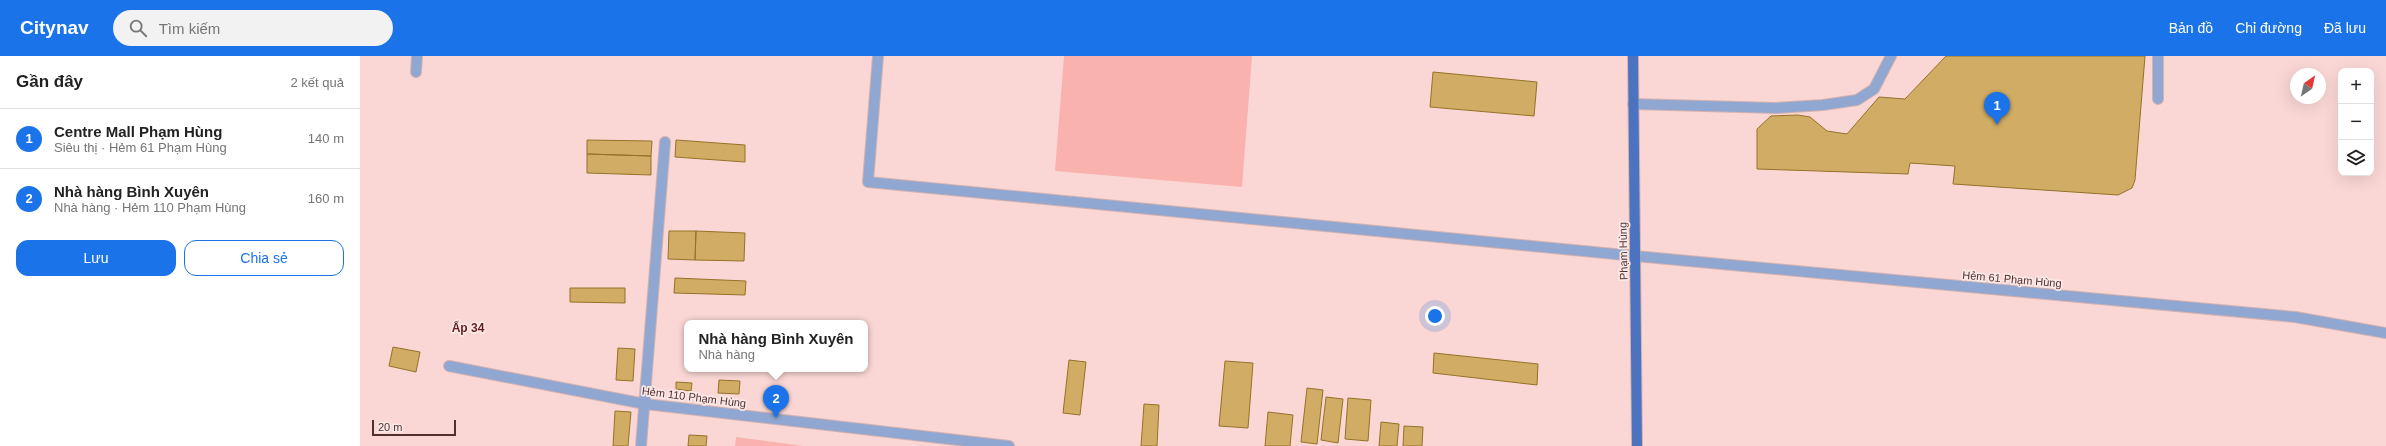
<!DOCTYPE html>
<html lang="vi">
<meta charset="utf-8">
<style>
:root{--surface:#fff;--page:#f2f2f2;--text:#222;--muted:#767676;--line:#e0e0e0;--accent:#1a73e8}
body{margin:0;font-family:Helvetica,sans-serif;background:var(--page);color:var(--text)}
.controls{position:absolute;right:12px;top:12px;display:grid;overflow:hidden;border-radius:8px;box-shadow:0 4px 16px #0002}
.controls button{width:36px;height:36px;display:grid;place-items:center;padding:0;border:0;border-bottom:1px solid var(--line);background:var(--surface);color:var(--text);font:20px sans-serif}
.compass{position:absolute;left:1930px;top:12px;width:36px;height:36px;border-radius:50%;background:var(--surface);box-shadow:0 4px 16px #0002;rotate:34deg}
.scale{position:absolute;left:12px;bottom:10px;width:84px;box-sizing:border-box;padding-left:4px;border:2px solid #52302e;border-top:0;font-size:11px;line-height:14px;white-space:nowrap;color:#52302e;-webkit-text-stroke:3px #fbe9e7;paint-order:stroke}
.you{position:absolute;left:1075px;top:260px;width:14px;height:14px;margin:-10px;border:3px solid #fff;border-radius:50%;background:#1a73e8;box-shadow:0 0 0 6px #1a73e833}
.badge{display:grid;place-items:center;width:26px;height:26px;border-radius:50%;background:var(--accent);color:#fff;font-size:13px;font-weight:700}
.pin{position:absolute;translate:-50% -33px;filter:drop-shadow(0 1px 2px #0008)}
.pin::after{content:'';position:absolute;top:21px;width:14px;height:12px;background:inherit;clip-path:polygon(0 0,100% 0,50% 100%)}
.popup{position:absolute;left:324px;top:264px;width:184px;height:52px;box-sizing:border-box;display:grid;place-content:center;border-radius:8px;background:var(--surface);filter:drop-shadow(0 1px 3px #0005);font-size:13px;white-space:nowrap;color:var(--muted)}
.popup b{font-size:15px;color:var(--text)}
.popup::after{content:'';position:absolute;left:50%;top:100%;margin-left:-8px;border:8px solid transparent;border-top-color:var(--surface)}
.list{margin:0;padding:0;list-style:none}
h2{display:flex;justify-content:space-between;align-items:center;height:52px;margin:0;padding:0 16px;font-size:17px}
h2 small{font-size:13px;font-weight:400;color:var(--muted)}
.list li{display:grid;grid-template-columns:26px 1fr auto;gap:12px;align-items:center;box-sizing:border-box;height:60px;padding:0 16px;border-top:1px solid var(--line)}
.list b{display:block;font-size:15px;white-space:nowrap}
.list p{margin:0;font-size:13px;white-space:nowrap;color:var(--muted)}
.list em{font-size:13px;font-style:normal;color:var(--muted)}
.actions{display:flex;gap:8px;padding:12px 16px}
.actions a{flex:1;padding:9px 0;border:1px solid var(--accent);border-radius:12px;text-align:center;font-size:14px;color:var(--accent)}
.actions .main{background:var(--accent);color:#fff}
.icon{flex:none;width:22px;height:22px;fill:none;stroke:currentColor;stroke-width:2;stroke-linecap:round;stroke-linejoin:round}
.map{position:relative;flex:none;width:2026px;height:390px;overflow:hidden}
header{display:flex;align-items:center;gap:24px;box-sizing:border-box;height:56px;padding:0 20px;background:var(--accent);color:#fff}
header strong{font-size:19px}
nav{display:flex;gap:22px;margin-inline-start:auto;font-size:14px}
.search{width:280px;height:36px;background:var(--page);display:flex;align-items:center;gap:10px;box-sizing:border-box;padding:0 14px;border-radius:22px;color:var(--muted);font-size:15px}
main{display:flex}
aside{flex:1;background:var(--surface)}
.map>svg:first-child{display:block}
.green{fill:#f9b2ae}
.building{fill:#d1ac64;stroke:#957228}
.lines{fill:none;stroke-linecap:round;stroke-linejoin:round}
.service-casing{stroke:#d5b2af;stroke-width:12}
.minor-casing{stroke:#d5b2af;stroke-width:12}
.primary-casing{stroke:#d5b2af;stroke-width:12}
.service{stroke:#90a7d1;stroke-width:10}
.minor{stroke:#90a7d1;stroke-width:10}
.primary{stroke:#4c73bf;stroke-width:10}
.labels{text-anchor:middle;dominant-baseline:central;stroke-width:3.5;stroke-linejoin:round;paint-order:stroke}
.street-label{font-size:11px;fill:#52302e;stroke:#fbe9e7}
.neighbourhood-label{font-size:12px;font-weight:bold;fill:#631d1f;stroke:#fbe9e7}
</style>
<header>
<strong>Citynav</strong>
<div class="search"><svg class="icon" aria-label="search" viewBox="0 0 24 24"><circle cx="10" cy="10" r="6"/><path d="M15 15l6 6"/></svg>Tìm kiếm</div>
<nav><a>Bản đồ</a><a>Chỉ đường</a><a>Đã lưu</a></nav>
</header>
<main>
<aside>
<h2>Gần đây<small>2 kết quả</small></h2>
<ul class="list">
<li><span class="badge">1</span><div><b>Centre Mall Phạm Hùng</b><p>Siêu thị · Hẻm 61 Phạm Hùng</p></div><em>140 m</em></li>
<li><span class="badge">2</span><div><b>Nhà hàng Bình Xuyên</b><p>Nhà hàng · Hẻm 110 Phạm Hùng</p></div><em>160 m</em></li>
</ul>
<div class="actions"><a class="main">Lưu</a><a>Chia sẻ</a></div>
</aside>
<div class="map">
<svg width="2026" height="390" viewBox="0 0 2026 390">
<rect width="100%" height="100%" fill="#fad7d4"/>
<path class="green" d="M704 0H892L882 131 695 115Z
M376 381 444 390H375Z"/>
<path class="building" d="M1586 0H1785L1775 124 1772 132 1758 139 1593 128 1595 110 1550 107 1548 118 1397 113V73L1411 60 1438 59 1450 61 1467 75 1487 78 1519 41 1545 43Z
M1073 16 1177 26 1174 60 1070 51Z
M227 84 292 85 291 100 227 98Z
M316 84 385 89V106L315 101Z
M227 98 291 100V119L227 117Z
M309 175H336L335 204 308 203Z
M336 175 385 177 384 205 335 204Z
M315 222 386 225 385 239 314 237Z
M210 232H265V247L210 246Z
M33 291 60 296 56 316 29 310Z
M258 292 275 293 273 325 256 324Z
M1074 297 1178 308 1177 329 1073 317Z
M709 304 726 306 720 359 703 357Z
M865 305 893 307 888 372 859 370Z
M359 324 380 325 379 338 358 337Z
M316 326 332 327 331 335 316 333Z
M947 332 963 334 957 388 941 386Z
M966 341 983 343 978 387 961 384Z
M988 342 1011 344 1008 385 985 383Z
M784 348 799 349 797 390H781Z
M255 355 271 356 268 390H253Z
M908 356 933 359 930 390H905Z
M1021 366 1039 368 1037 390H1019Z
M1044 370 1063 371 1062 390H1043Z
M329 379 347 380 346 390H328Z"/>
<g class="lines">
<g class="service-casing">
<path id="service" d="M518 0 508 126 1275 200
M56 16 57 0
M1798 43V0
M1273 48 1416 52 1463 49 1497 44 1514 33 1531 0
M281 390 305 86"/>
</g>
<g class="minor-casing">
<path id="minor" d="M1275 200 1935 261 2026 277
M89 310 285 348 649 390"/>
</g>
<g class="primary-casing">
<path id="primary" d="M1273 0 1277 390"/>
</g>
<use href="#service" class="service"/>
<use href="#minor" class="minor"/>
<use href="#primary" class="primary"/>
</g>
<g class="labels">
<g class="street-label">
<text transform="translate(1263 195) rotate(-91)">Phạm Hùng</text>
<text transform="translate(1652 223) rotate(5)">Hẻm 61 Phạm Hùng</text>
<text transform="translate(334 341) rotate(7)">Hẻm 110 Phạm Hùng</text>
</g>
<g class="neighbourhood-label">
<text x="108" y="272">Ấp 34</text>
</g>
</g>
</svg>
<div class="controls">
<button>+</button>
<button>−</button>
<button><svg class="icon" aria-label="layers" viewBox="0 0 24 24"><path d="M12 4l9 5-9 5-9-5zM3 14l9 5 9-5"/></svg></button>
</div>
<svg class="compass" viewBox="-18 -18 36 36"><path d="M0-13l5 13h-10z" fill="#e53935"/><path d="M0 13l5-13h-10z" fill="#767676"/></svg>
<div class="scale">20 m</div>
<div class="you"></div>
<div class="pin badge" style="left:1637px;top:69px">1</div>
<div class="pin badge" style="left:416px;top:362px">2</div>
<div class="popup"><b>Nhà hàng Bình Xuyên</b>Nhà hàng</div>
</div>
</main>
